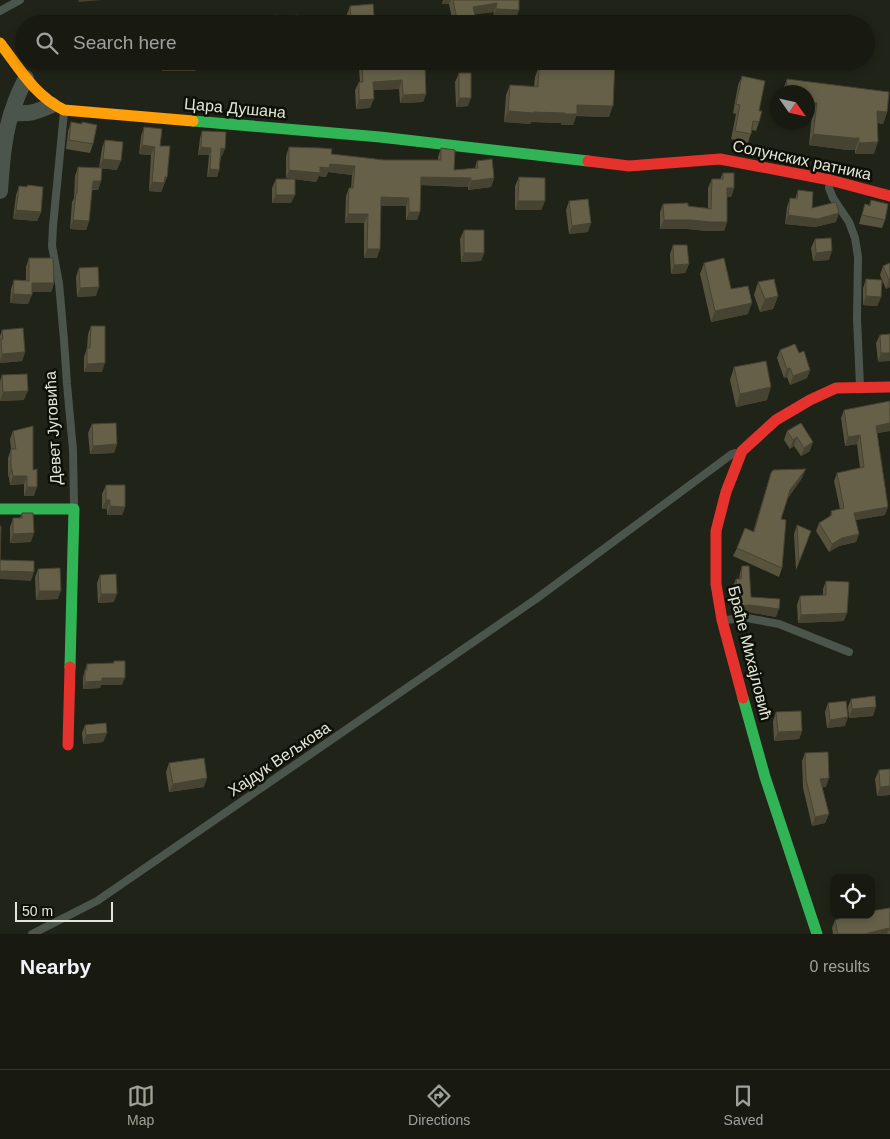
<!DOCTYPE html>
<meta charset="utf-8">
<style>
:root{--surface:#181a11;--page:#21231a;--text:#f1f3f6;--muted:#9fa19f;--line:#363831;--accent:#9ea294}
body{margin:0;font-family:Helvetica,sans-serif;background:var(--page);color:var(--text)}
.controls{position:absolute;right:15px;bottom:15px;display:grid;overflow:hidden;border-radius:10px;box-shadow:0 2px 8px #0003}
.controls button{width:45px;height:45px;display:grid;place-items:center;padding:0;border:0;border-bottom:1px solid var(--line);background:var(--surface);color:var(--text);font:25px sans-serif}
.compass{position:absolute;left:770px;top:85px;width:45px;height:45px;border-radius:50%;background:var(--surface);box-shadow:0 2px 8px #0003;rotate:124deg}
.scale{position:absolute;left:15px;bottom:12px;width:98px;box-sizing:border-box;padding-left:5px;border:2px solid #e2e6d7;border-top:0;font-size:14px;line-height:18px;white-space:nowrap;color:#e2e6d7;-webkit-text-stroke:4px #0e1007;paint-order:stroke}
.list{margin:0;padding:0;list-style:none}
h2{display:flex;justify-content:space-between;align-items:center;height:65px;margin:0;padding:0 20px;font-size:21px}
h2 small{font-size:16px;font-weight:400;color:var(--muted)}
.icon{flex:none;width:28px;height:28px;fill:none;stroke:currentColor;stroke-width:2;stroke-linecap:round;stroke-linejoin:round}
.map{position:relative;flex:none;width:890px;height:934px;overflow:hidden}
.search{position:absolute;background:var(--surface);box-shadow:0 2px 8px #0003;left:15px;right:15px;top:15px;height:55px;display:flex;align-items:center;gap:12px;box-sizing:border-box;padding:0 18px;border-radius:28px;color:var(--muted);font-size:19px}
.sheet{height:135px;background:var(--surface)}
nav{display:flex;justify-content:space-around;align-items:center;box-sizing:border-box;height:70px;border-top:1px solid var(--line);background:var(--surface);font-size:14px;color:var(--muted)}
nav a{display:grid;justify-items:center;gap:2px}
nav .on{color:var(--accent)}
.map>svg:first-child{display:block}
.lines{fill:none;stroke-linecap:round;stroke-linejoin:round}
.lane{stroke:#4b554b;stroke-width:8}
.street{stroke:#4b554b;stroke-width:16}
.fast{stroke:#30b455;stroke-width:11}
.slow{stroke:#ff9f0a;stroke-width:11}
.jam{stroke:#e5322d;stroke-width:11}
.wall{fill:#57533d}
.shaded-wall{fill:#474332}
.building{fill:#656047;stroke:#474332}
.labels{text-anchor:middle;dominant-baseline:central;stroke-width:5;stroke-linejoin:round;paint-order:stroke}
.street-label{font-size:16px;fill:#e2e6d7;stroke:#0e1007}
</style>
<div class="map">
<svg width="890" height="934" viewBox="0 0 890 934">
<rect width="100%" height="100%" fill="#202317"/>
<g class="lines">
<path class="lane" d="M0 11 20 0
M64 112 53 226 52 246 59 283 64 340 67 384 73 450 74 506
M830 182 829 188 833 198 849 222 855 238 858 257 857 319 860 386
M724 620 747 618 779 624 849 652
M32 934 97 901 536 599 732 454 735 453"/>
<path class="street" d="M12 113C30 114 34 113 52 105
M0 191C2 162 4 130 15 103 18 94 22 86 26 78"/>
<path class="fast" d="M193 121 380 137 588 161
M0 509H74L70 667
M743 698 765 777 817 934"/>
<path class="slow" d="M0 43C20 69 34 95 64 110L193 121"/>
<path class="jam" d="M588 161 629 166 720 159 830 180 890 196
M743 698 722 620 716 584V531L726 492 742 451 776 420 810 400 836 388 890 387
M68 745 70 667"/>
</g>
<path class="wall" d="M443 0H519L516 18H493L494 12 475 14 477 24H453L449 4H442Z
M350 6 374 16 371 24H348L347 14Z
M264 17 277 18 298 24H262Z
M162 61H199L195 71H162Z
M362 61H397L398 68 426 94 423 102 400 103 399 89 373 90 370 108 356 109 355 90 359 82H360L359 69Z
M563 61H615L609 117 576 116 573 125H561L562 123 531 122 530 124 504 122 506 95 510 85 534 86 535 77 539 66 563 68Z
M459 73 468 106 456 107 455 82Z
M742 76 759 111V122L756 131 752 130 748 143 731 139 736 114 733 113 738 85Z
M787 79 887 112 883 124 877 123 874 154H855V150H848L809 145 812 114H808V92H782Z
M71 122 81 124 93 144 90 153 66 149 68 131Z
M144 127 160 146 167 177 161 192 149 191 151 155 139 154 141 136Z
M202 131 222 156H221L219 170 217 177H207L209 155H198L200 138Z
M105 140 117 170 99 168 102 148Z
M289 147 331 154 384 160H438V157L441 148 454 170 475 168 477 161 494 178 491 187 468 190V187L421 185 417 220H406V206H381L377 258H364V223H345L346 196 349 188H351L352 175 328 172 326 177 319 176 316 182 295 179 291 203H272V188L276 179H294L286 178V156Z
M78 167 101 181 98 190H92L89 221 86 230 70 229 72 202 74 198 75 176Z
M723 173 734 188 731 197H727V222L724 231H707L688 229H660V212L663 204 708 208V188L712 179H720Z
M519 177 545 201 541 210H515V186Z
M28 185 41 212 37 221 13 219 16 195 19 186 27 187Z
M798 190 812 208 836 222 815 227 785 224 787 207 790 198 795 199Z
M871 200 885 220 882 228 859 224 862 213 865 204 869 205Z
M569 201 588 232 569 234 566 210Z
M464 230 484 253 481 261 461 262 460 239Z
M815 239 829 260 813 261 811 248Z
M673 245 689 264 685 273 671 274 670 254Z
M29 258 54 283 51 292H32L28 304 10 303 11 289 14 280H26V267Z
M704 263 731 289 748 314 711 322 700 274Z
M890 263V287L886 289 880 275 883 266Z
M79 268 96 296 77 297 76 277Z
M866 279 881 297 877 306 863 305V288Z
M758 282 778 296 773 309 760 312 754 295Z
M91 326 102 372H84V357L87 348 88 334Z
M2 330 25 352 22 361 0 363V336Z
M890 334 878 362 876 343 880 335Z
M780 350 799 353 810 370 807 378 790 385 787 377 784 378 777 358Z
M734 367 767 400 736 407 730 380Z
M2 375 24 400 0 401V381Z
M844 410 890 431 877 433 885 515 855 520 859 534 856 542 839 546 829 552 816 531 819 523 830 517 831 511 840 509 834 481 837 473 860 468 857 444 845 446 841 418Z
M801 423 810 451 801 456 794 446 790 449 784 440 787 431Z
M92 424 117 444 114 453 90 454 88 433Z
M13 431 33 470 34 496H24V484L10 485 9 477H8V458L11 449 10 439Z
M771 473 802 478 788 498 781 519 782 568 779 577 733 556 737 548 753 532Z
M106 485 125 507 122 515H107V509H102V494Z
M22 513 31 542 10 543V527L13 518H20Z
M797 525 808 540 796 570 794 534Z
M742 566 751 597 776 617 748 612 737 613 738 599 734 600 733 586 736 579H739L740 573Z
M38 569 58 599 36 600 35 577Z
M100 575 114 602 98 603 97 583Z
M826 581 844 621 798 623 797 605 800 596 823 595V589Z
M114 661 122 685H101L100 688 83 689V677L87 664 113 663Z
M851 699 873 716 849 718 848 707Z
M828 703 845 726 827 728 825 712Z
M776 712 802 731 799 739 774 741 773 721Z
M85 725 107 733 103 742 83 744 82 733Z
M805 753 826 787H822L829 814 825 823 812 826 803 788 802 761Z
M169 763 204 787 169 792 166 772Z
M890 769V795L877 796 875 779 879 770Z
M890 908V934H833L832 928 835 920Z"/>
<path class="shaded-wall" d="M79 0H102L78 2Z
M444 0H451L449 4H442Z
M497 3 494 12 470 15 473 7Z
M496 9 519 10 516 18H493Z
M374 16 371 24H349L351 18Z
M166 61H199L195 71H162Z
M402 80 399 89 369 90 373 82Z
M426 94 423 102 400 103 403 95Z
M459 98H471L468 106 456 107Z
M374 99 370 108 356 109 359 100Z
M808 102 817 103 812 114H808Z
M577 105 613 106 609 117 576 116 573 125H561L565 114Z
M508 111 534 112 565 113 562 123 531 122 530 124 504 122Z
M877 111 887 112 883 124 872 122Z
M813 134 859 138 855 150H848L809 145Z
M878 142 874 154H855L859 143Z
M142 145 155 147 151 155 139 154Z
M201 147 211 148 209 155H198Z
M221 148 225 149 222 156H218Z
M103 159 121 161 117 170 99 168Z
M330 164 355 166 352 175 328 172 326 177 319 176 316 182 286 178 289 170 320 167Z
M210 169 219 170 217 177H207Z
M165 177H167L161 192 149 191 152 182Z
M421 177 471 178 468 187 418 185Z
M494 178 491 187 468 190 471 181Z
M93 181H101L98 190 90 189Z
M727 188H734L731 197H724Z
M276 195H295L291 203H272Z
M381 197 409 198 406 206H378Z
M518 201H545L541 210H515Z
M16 210 41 212 37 221 13 219Z
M409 212H420L417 220H406Z
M839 213 836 222 815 227 785 224 788 215Z
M348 214H368L364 223H345Z
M73 220 89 221 86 230 70 229Z
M664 220H691L727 222 724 231H707L688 229H660Z
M591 223 588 232 569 234 572 226Z
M367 249H380L377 258H364Z
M832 251 829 260 813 261 816 253Z
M464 253H484L481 261 461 262Z
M689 264 685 273 671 274 674 265Z
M890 279V287L886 289 889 280Z
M32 283H54L51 292H29Z
M99 287 96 296 77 297 80 288Z
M13 294 32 295 28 304 10 303Z
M778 296 773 309 760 312 765 299Z
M866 296 881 297 877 306 863 305Z
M752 303 748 314 711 322 715 311Z
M25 352 22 361 0 363 2 354Z
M881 353H890V361L878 362Z
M105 363 102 372H84L87 364Z
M790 368 787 377 784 378 787 369Z
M810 370 807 378 790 385 793 376Z
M771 387 767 400 736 407 740 394Z
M28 391 24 400 0 401 3 392Z
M890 423V431L873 434 876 426Z
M860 435 857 444 845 446 848 437Z
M797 437 794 446 790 449 793 440Z
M813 442 810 451 801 456 804 448Z
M117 444 114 453 90 454 93 446Z
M11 469H12L9 477H8Z
M806 469 802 478 787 499 790 490Z
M13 476H27L24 484 10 485Z
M27 487H37L34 496H24Z
M106 500H110L107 509H102Z
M110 506 125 507 122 515H107Z
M888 507 885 515 851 521 854 513Z
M34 533 31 542 10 543 13 534Z
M859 534 856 542 839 546 829 552 832 544 842 538Z
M0 571 34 572 31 581 0 579Z
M39 591H61L58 599 36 600Z
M737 592H741L738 599 734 600Z
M101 594H117L114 602 98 603Z
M750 605 779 609 776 617 748 612 737 613 740 606Z
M847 613 844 621 798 623 801 615Z
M102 678H125L122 685H101L100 688 83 689 85 682Z
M876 707 873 716 849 718 852 709Z
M848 717 845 726 827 728 830 720Z
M802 731 799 739 774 741 778 732Z
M107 733 103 742 83 744 86 735Z
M207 778 204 787 169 792 173 784Z
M829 778 826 787 817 788 820 779Z
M890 786V795L877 796 880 787Z
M829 814 825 823 812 826 815 817Z
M889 928 887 934H865Z"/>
<path class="building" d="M453 0H519V10L496 9 497 3 473 7 477 24H458Z
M373 4 374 16 351 18 350 6Z
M277 15V18L297 15 298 24H265L264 17Z
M362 61H397L398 68 425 67 426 94 403 95 402 80 373 82 374 99 359 100V82H363Z
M566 61H615L613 106 577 105V114H565V113L534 112V113L508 111 510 85 538 87 539 66 566 68Z
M459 73H471V98H459Z
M742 76 765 81 759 111H762L759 122 753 121 751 134 735 131 740 105 736 104Z
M787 79 889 92 887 112 877 111 878 142 859 143V138H853L813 134 817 103 808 102V92H785Z
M71 122 82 124V122L97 125 93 144 69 140Z
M144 127 162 129 160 146H170L167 177H165L164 183 152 182 155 147 142 145Z
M202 131 226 132 225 149 221 148 219 170 210 169 211 148 201 147Z
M105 140 123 142 121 161 103 159Z
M289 147 321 148 332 149 331 154 384 160H441V148L455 150 454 170 478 168 477 161 492 159 494 178 471 181V178L421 177 420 212H409V198L381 197 380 249H367L368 214H348L349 188H353L355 166 330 164 329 168 320 167V173L289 170Z
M78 167 102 168 101 181H93L89 221 73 220 76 193H77Z
M723 173H734V188H727V222H710L691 220H664L663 204 688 203V206L711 209 712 179H723Z
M519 177 545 178V201H518Z
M276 179H295V195H276Z
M28 185 43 187 41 212 16 210 19 186 27 187Z
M798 190 813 192 812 208 836 202 839 213 818 219 788 215 790 198 797 199Z
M588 199 591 223 572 226 569 201Z
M871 200 888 204 885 220 862 215 865 204 870 206Z
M464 230H484V253H464Z
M831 238 832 251 816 253 815 239Z
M673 245H687L689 264 674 265Z
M29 258H53L54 283H32V295L13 294 14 280 29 281Z
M724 258 731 289 748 286 752 303 715 311 704 263Z
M890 263V279L889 280 883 266Z
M98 267 99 287 80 288 79 268Z
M774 279 778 296 765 299 758 282Z
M866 279 882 280 881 297 866 296Z
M91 326H105V363L87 364V348H90Z
M23 328 25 352 2 354 1 339H3L2 330Z
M890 334V353H881L880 335Z
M795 344 799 353 804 351 810 370 793 376 790 368 787 369 780 350Z
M766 361 771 387 740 394 734 367Z
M27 374 28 391 3 392 2 375Z
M890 401V423L876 426 888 507 854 513 859 534 842 538 832 544 819 523 832 515 831 511 844 508 837 473 864 467 860 435 848 437 844 410Z
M116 423 117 444 93 446 92 424Z
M801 423 813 442 804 448 797 437 793 440 787 431Z
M33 426V470L37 469V487H27V476H13L12 469H11V449H16L13 431Z
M806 469 790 490 781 519 786 520 782 568 737 548 745 528 754 532 771 473 773 470Z
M106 485H125V507L110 506V500H106Z
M22 513H33L34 533 13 534V518H22Z
M797 525 811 531 799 562Z
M0 526H1L0 560 34 561V572L0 571Z
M742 566H749L751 597 780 599 779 609 750 605 740 606 741 592H737L736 579H741Z
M60 568 61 591H39L38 569Z
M116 574 117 594H101L100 575Z
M826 581 849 582 847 613 801 615 800 596 826 595Z
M114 661H125V678H102V681L85 682V670H87V664L114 663Z
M875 696 876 707 852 709 851 699Z
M846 701 848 717 830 720 828 703Z
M801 711 802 731 778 732 776 712Z
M106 723 107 733 86 735 85 725Z
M828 752 829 778 820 779 829 814 815 817 806 779 805 753Z
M204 758 207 778 173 784 169 763Z
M890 769V786L880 787 879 770Z
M890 908V931L889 928 865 934H838L835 920 854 915H871V911Z"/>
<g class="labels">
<g class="street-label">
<text transform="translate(235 108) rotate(5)">Цара Душана</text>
<text transform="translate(802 160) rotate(12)">Солунских ратника</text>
<text transform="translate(53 428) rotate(-93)">Девет Југовића</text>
<text transform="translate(750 653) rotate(76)">Браће Михајловић</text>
<text transform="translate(279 759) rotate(-34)">Хајдук Вељкова</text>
</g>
</g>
</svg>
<div class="controls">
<button><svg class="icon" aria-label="locate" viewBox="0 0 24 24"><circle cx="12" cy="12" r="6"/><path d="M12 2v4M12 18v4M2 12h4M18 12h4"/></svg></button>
</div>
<svg class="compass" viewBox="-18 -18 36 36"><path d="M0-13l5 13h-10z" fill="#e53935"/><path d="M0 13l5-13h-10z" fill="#9fa19f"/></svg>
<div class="scale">50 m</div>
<div class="search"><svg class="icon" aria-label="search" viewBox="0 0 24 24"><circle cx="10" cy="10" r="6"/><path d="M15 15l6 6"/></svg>Search here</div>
</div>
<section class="sheet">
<h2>Nearby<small>0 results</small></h2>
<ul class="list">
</ul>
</section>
<nav>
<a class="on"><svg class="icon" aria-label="map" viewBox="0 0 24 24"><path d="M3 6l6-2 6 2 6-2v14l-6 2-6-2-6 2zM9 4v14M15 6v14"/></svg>Map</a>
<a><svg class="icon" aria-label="directions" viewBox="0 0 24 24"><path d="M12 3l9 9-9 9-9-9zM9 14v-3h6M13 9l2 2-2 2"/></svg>Directions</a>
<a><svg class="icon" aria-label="saved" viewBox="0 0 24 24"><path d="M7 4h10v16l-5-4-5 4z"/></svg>Saved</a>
</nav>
